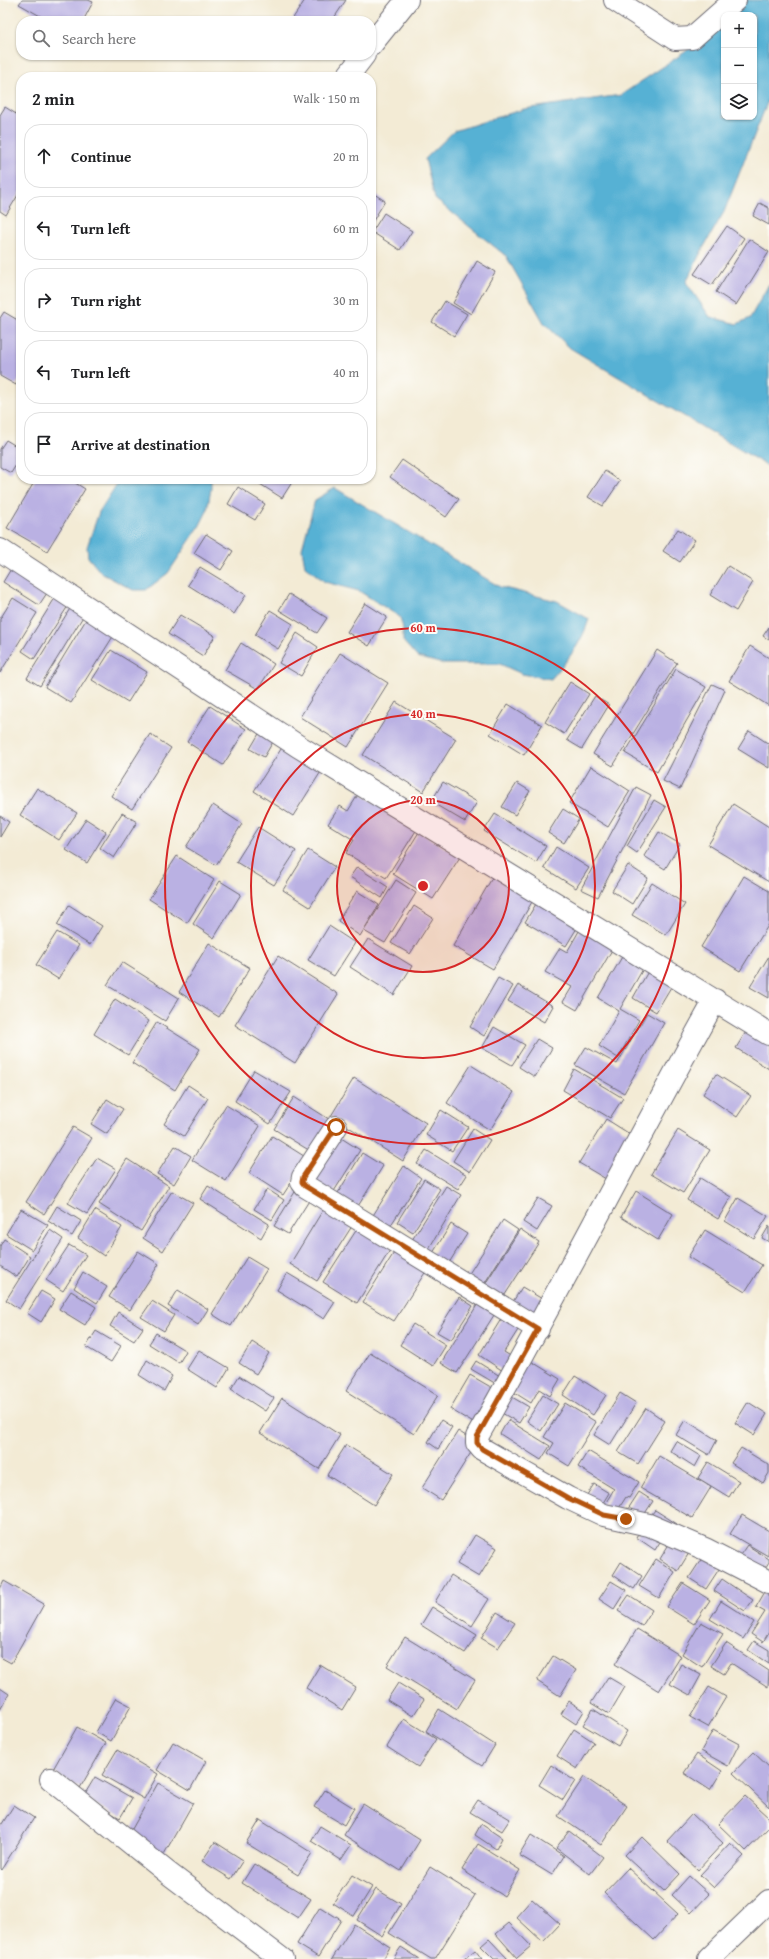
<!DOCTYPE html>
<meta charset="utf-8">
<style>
:root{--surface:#fff;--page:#f6f6f6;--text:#202124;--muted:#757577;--line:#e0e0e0}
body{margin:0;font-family:"Gentium Book Plus",serif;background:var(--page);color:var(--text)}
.controls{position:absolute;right:12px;top:12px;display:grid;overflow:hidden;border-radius:8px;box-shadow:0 1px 3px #0004}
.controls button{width:36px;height:36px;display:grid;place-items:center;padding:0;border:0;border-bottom:1px solid var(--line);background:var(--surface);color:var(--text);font:20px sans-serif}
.stop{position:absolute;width:12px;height:12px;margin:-9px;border:3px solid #b45309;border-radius:50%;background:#fff}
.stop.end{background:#b45309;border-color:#fff;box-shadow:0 1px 4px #0008}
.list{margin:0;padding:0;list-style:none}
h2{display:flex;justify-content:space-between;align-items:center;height:52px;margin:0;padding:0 16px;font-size:17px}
h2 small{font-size:13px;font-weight:400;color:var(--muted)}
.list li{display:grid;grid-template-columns:26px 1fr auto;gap:12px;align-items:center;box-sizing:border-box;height:64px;margin:0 8px 8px;padding:0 8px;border:1px solid var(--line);border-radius:16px}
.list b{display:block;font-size:15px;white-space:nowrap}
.list em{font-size:13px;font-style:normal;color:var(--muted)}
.icon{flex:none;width:22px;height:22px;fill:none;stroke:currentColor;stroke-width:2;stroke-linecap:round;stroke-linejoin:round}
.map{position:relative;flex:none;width:769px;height:1959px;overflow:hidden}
.search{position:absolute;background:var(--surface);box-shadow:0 1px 3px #0004;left:16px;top:16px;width:360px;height:44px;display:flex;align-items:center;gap:10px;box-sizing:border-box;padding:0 14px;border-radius:16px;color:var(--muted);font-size:15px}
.panel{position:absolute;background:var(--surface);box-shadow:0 1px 3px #0004;left:16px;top:72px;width:360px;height:412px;border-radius:16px}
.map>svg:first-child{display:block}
.water{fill:#57b1d4;stroke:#3c6a88;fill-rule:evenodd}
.building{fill:#bab1e3}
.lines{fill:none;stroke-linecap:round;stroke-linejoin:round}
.minor-casing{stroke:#6b6871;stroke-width:24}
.minor{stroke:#fff;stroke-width:22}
.route{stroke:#b45309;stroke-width:5}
.ring{fill:none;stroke:#d62828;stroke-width:2}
.centre{fill:#d62828;stroke:#fdfcf7;stroke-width:2}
.ring-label{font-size:12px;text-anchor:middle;font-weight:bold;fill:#d62828;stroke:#fdfcf7;stroke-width:4;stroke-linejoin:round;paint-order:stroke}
</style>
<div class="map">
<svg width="769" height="1959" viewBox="0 0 769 1959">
<rect width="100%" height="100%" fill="#fdfcf7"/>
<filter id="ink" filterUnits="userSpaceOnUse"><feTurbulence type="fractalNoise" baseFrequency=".025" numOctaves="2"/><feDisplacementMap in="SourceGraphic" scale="8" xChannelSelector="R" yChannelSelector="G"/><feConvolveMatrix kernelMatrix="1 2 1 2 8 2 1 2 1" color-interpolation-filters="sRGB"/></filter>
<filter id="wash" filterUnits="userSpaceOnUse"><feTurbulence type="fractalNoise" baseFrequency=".012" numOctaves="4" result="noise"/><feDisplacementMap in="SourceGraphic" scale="16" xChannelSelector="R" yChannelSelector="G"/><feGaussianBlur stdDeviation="0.9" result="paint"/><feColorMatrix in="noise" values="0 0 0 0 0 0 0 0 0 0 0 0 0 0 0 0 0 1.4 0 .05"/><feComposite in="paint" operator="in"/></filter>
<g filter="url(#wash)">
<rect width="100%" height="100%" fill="#f3ebd5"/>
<path class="water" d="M743 0H769V98L724 212 702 250 686 282 710 317 737 324 750 318 769 284V467L570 348 544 323 506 256 435 199 425 159 454 131 524 109 621 95 685 52 701 37 716 19ZM724 15H754V117H724Z
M120 479H211V489L207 511 199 527 168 573 146 590H133L101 573 88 557 87 547 99 512Z
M335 488 500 587 557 601 589 619C582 643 567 661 551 679L522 674 500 664H443L417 657 403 641V628L400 617 359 591 325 582 305 566 302 549 315 500Z"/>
<g id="blocks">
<path class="building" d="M22 0H88L93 2 83 21H49L19 4Z
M305 0H346L332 21H297L293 18Z
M5 107 21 117V190L6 215 0 211V115Z
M371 192 385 201 371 224Z
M760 203 769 208V225L753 216Z
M384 213 412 231 400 250 372 232Z
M727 226 744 238 712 285 694 274Z
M749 239 769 252 736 305 716 292Z
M477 261 495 272 471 314 453 303Z
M445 301 467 314 454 336 432 322Z
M4 312 21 322V377L16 385 0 376V318Z
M6 440 21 449V457L11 473 0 467V449Z
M402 460 459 499 446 517 390 477Z
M605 471 620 481 603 506 588 497Z
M36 479H69L85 489 47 551 7 528Z
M252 479H294L282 498Z
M238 487 265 504 255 520 228 504Z
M678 529 695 540 680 562 663 551Z
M206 534 233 551 221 570 194 553Z
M14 564 51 587 39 605 3 582Z
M728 566 753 582 736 611 710 595Z
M200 567 246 595 234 614 188 585Z
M289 594 327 618 317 633 279 610Z
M13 598 37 613 0 673V619Z
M55 598 68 606 34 659 22 651Z
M365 603 387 617 369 646 347 632Z
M71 607 84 615 40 686 27 678Z
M270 610 293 624 278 649 255 635Z
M180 615 215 636 203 656 168 634Z
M87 618 114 635 71 703 45 687Z
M769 627V640L763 636Z
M297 633 318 647 301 676 279 663Z
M241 643 274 664 258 689 225 670Z
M750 646 769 658V706L729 681Z
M111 650 147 672 128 702 92 680Z
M657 650 677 663 613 766 593 754Z
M340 653 388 683 348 747 300 717Z
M676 669 706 687 657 772 625 753Z
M570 682 589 694 564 734 545 722Z
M712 684 725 690 680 789 663 781Z
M595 696 609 705 582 749 567 740Z
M396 702 456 739 423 792 363 755Z
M508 704 542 725 524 755 490 734Z
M210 706 246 729 223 765 187 742Z
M749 731 769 744V768L738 749Z
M260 732 274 740 264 757 250 749Z
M150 734 171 748 132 809 111 796Z
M283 746 322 770 293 816 254 791Z
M591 766 630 791 608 827 569 803Z
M443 782 477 802 465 822 431 802Z
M517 783 530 791 515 815 502 807Z
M636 787 651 795 598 897 581 889Z
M37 788 77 813 59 840 20 815Z
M359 793 417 829 386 878 346 853 354 840 328 824 340 806 348 811Z
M654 800 666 807 637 853 627 846Z
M733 804 769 827V882L708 845Z
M213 805 242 824 216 865 186 847Z
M563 809 579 819 564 843 548 833Z
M122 813 137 822 114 858 100 848Z
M495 814 546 846 536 863 484 831Z
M0 816 9 822 0 837Z
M86 819 106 832 87 863 66 850Z
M258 827 296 851 274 885 236 862Z
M419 832 460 857 433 899 393 874Z
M659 832 680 844 665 869 644 856Z
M556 847 589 868 576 888 544 868Z
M308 850 335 867 310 907 283 890Z
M177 856 214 880 187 923 149 899Z
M628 865 648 878 632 904 612 891Z
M357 867 388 887 382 898 350 877Z
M496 871 536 895 493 969 453 946Z
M744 876 769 891V924L740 971 701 947Z
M396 880 416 893 385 943 364 931Z
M220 881 241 894 214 938 193 924Z
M652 883 685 904 666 935 632 915Z
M357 891 379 905 360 936 338 921Z
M539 899 580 923 566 946 525 922Z
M69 905 102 926 90 945 57 925Z
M414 906 433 918 410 954 391 943Z
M583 924 616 943 577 1010 563 1002 572 987 545 972 560 948 567 952Z
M329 926 355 943 334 976 308 960Z
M57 932 79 945 58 979 36 965Z
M368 939 412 966 394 995 350 967Z
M209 943 250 968 219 1017 179 992Z
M626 950 647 962 620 1009 639 1020 618 1058 599 1046 619 1011 598 998Z
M278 956 338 994 295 1063 235 1025Z
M769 956V998L750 987Z
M122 962 179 998 165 1021 107 985Z
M650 968 674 982 656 1012 633 998Z
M498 978 513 986 484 1036 470 1027Z
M518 985 553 1006 544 1022 508 1001Z
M115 999 149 1021 128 1055 94 1034Z
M647 1013 664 1023 624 1093 575 1065 586 1047 617 1064Z
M157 1022 200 1049 175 1090 132 1063Z
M494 1027 525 1045 512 1065 482 1048Z
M747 1030 769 1044V1069L736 1048Z
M537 1039 552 1048 535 1077 519 1067Z
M471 1065 514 1092 490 1130 447 1103Z
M574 1069 623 1098 610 1118 563 1090Z
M254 1070 291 1092 270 1124 235 1101Z
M716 1074 751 1096 737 1117 703 1094Z
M354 1078 426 1123 403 1161 331 1116Z
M188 1085 208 1098 184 1136 164 1124Z
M294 1097 332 1121 312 1152 274 1129Z
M107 1099 123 1109 107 1134 91 1124Z
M226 1105 260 1126 226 1181 192 1160Z
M441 1110 468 1127 452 1151 426 1135Z
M606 1119 633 1136 606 1179 579 1163Z
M73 1127 92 1138 44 1214 26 1202Z
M473 1129 490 1140 470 1172 453 1161Z
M678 1130 710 1150 683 1193 651 1174Z
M272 1136 307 1158 283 1195 249 1173Z
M338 1136 360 1150 331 1196 309 1182Z
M175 1146 191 1156 174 1184 157 1174Z
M426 1150 467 1175 458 1189 417 1164Z
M362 1153 383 1166 355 1211 335 1198Z
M97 1158 116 1169 87 1214 68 1203Z
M127 1159 169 1186 141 1231 99 1204Z
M404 1166 421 1178 389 1228 372 1217Z
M700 1178 731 1197 718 1219 687 1200Z
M424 1179 440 1189 413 1232 397 1222Z
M208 1186 269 1224 261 1238 200 1199Z
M446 1186 461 1195 428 1250 412 1240Z
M298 1187 312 1196 288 1234 274 1226Z
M267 1189 284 1200 272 1220 254 1209Z
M172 1191 193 1203 163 1251 143 1238Z
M636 1191 673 1214 658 1240 621 1217Z
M538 1198 552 1206 537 1231 523 1222Z
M738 1198 768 1216 754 1239 725 1221Z
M326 1205 354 1223 317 1281 290 1264Z
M57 1206 81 1221 72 1236 48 1221Z
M21 1209 48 1225 32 1250 6 1234Z
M95 1210 122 1227 104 1256 78 1238Z
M503 1220 518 1230 481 1289 465 1280Z
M451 1224 467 1234 447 1266 431 1256Z
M359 1226 392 1247 357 1303 323 1282Z
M769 1226V1242L762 1238Z
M520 1229 539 1242 501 1301 482 1289Z
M50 1230 63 1239 19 1309 6 1300Z
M705 1230 762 1265 745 1292 688 1257Z
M4 1239 30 1256 17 1277 0 1266V1246Z
M69 1245 86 1255 63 1291 46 1280Z
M397 1248 428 1268 394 1321 363 1302Z
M138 1251 159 1264 130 1310 109 1297Z
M247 1257 267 1269 231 1326 212 1314Z
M83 1272 107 1287 97 1303 74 1288Z
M287 1273 335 1302 324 1319 277 1290Z
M522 1287 549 1303 535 1325 509 1308Z
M178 1290 208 1309 198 1325 168 1306Z
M41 1291 55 1299 41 1322 27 1313Z
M71 1291 96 1307 85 1325 59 1309Z
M459 1297 473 1306 451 1340 437 1332Z
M152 1301 174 1315 164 1331 141 1317Z
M479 1302 496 1312 457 1373 441 1363Z
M506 1311 523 1322 504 1352 512 1357 503 1371 479 1355Z
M118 1312 143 1328 134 1341 110 1326Z
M413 1324 446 1345 433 1366 400 1345Z
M96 1331 121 1346 111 1362 86 1347Z
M156 1333 186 1351 179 1363 149 1344Z
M252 1342 269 1353 256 1374 239 1363Z
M199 1350 229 1368 217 1388 187 1369Z
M370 1353 438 1395 414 1434 346 1391Z
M526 1358 560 1379 550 1396 539 1389 531 1403 507 1388Z
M147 1360 172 1376 164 1391 139 1375Z
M476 1361 508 1381 503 1388 471 1369Z
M470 1375 501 1393 480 1427 450 1409Z
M239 1376 274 1398 265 1411 231 1389Z
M575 1376 606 1395 593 1415 563 1395Z
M505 1393 529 1407 519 1423 495 1409Z
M620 1393 636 1403 610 1445 594 1435Z
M543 1395 558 1404 541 1431 527 1421Z
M282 1398 340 1435 319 1469 260 1433Z
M748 1402 767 1414 754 1435 735 1423Z
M565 1403 596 1422 569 1466 548 1453 554 1443 544 1437Z
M646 1408 665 1421 638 1464 618 1452Z
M441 1420 452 1427 438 1449 428 1442Z
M508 1420 550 1446 541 1460 500 1434Z
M685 1420 717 1440 709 1455 676 1435Z
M458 1431 477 1443 441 1500 422 1488Z
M676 1441 701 1456 695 1467 670 1451Z
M346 1445 393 1474 374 1505 327 1475Z
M741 1448 769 1465V1473L763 1483 731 1463Z
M588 1451 639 1482 629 1498 626 1497 614 1516 602 1509 614 1489 578 1467Z
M659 1456 711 1487 692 1518 640 1488Z
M708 1462 739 1481 729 1497 698 1478Z
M594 1484 609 1493 598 1511 583 1501Z
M639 1492 653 1501 640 1521 626 1512Z
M655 1510 677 1524 671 1533 648 1519Z
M742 1515 769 1531 768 1556 730 1534Z
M644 1525 663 1537 655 1550 636 1537Z
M475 1535 497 1548 479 1577 457 1564Z
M674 1536 692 1548 678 1571 660 1559Z
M747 1545 769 1559V1562L760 1576 736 1561Z
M706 1552 723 1563 706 1589 689 1578Z
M656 1559 675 1572 659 1598 639 1586Z
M621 1562 642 1576 634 1589 613 1575Z
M451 1575 489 1599 472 1626 435 1602Z
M722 1579 753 1600 745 1611 714 1591Z
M4 1581 44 1604 11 1663 0 1657V1589Z
M611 1581 626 1590 614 1609 599 1599Z
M683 1583 710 1600 694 1624 667 1607Z
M769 1585V1632L763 1642 751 1634 765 1612 756 1607Z
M629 1595 652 1610 642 1626 618 1611Z
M721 1601 754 1622 743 1639 710 1619Z
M432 1607 477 1635 465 1653 421 1625Z
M497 1612 515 1623 498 1648 481 1638Z
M701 1622 723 1634 702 1667 682 1654Z
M637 1629 681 1656 659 1691 615 1664Z
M405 1637 475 1680 457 1709 387 1666Z
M754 1641 769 1650V1664L748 1650Z
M726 1643 769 1671 768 1687 731 1663 724 1674 711 1666Z
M553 1656 576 1670 560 1696 537 1681Z
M681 1664 701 1675 690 1695 670 1684Z
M320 1665 356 1687 342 1710 306 1688Z
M608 1677 625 1687 609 1714 591 1703Z
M398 1683 424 1699 413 1716 387 1700Z
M709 1687 726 1697 708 1727 690 1717Z
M0 1688 9 1694 0 1710Z
M116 1698 131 1706 111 1741 96 1732Z
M569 1701 584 1711 576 1724 561 1714Z
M439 1709 495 1745 482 1766 426 1731Z
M593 1709 627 1731 618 1746 583 1725Z
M404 1719 436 1739 418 1767 387 1747Z
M77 1727 106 1743 80 1788 52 1771Z
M574 1729 594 1742 577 1769 557 1756Z
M713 1730 739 1744 728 1766 701 1751Z
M173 1742 206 1761 190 1790 157 1770Z
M117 1750 158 1774 144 1799 102 1775Z
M753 1752 769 1767V1807L733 1773Z
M697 1754 722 1771 710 1790 684 1773Z
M551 1765 575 1781 563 1800 539 1785Z
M95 1777 132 1798 120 1818 83 1797Z
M584 1777 627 1806 601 1845 558 1816Z
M158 1783 193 1803 163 1856 128 1836Z
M325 1790 354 1808 344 1825 314 1807Z
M745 1796 769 1818V1827L746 1851 718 1824Z
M478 1800 510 1819 502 1831 470 1812Z
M363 1804 420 1840 401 1871 344 1835Z
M14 1805 34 1818 1 1870 0 1869V1827Z
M692 1814 723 1843 698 1870 667 1841Z
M260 1820 312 1853 298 1875 246 1843Z
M481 1824 502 1838 496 1849 475 1835Z
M320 1826 351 1845 341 1860 311 1841Z
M569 1831 603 1857 590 1874 556 1848Z
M531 1835 564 1856 552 1875 519 1855Z
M642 1837 680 1874 664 1891 625 1855Z
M215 1842 243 1860 231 1879 202 1861Z
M730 1843 744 1856 714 1888 700 1875Z
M478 1844 520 1870 504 1896 462 1870Z
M254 1864 311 1899 298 1918 242 1883Z
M430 1867 475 1895 435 1959H431L389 1933Z
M628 1868 678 1914 654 1940 604 1893Z
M352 1875 372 1887 354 1916 333 1903Z
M689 1876 709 1894 691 1913 672 1895Z
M376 1889 401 1904 382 1936 357 1920Z
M532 1899 560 1924 543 1942 516 1917Z
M320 1907 341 1920 318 1957 297 1944Z
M509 1923 531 1946 517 1958 496 1934Z
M354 1924 390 1947 383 1959H332Z
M489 1939 508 1959H494L481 1946Z
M401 1947 420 1959H393Z
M475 1950 482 1959H464Z"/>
</g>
</g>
<g filter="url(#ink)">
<use href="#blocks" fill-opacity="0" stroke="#6b6871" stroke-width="1"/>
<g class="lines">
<g class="minor-casing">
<path id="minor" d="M615 0 675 39 692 38 735 0
M371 45 407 0
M347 77 364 55
M0 550 298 746 769 1034
M715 1000C634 1145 559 1293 477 1437V1443L482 1449 568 1498 604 1515 649 1525 705 1549 769 1582
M336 1127 303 1177 302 1182 305 1186 538 1329
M51 1779 168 1873 282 1959
M709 1959 769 1901"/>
</g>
<use href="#minor" class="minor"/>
</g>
</g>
<g class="lines" filter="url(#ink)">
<path class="route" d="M336 1127 303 1177 302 1182 305 1186 538 1329 477 1437V1443L482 1449 568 1498 604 1515 626 1519"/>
</g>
<circle cx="423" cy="886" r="86" fill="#d62828" fill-opacity=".12"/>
<g class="ring">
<circle cx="423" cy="886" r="86"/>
<circle cx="423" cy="886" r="172"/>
<circle cx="423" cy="886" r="258"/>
</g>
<circle cx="423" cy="886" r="6" class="centre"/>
<g class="ring-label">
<text x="423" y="632">60 m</text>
<text x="423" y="718">40 m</text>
<text x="423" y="804">20 m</text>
</g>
</svg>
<div class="controls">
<button>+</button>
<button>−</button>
<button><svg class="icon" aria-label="layers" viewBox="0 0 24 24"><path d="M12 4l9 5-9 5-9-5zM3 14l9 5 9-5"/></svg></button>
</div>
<div class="stop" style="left:336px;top:1127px"></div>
<div class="stop end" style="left:626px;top:1519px"></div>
<div class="search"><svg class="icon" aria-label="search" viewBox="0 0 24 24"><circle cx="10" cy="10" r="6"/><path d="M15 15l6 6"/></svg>Search here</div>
<section class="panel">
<h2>2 min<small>Walk · 150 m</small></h2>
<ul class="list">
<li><svg class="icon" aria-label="ahead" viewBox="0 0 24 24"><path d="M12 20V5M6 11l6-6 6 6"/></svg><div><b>Continue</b></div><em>20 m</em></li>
<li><svg class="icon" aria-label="left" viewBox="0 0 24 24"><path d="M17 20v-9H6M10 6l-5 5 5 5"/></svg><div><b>Turn left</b></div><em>60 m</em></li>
<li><svg class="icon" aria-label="right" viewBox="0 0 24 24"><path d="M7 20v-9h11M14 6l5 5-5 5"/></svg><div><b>Turn right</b></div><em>30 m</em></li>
<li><svg class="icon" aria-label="left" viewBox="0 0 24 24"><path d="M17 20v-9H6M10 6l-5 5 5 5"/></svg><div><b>Turn left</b></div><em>40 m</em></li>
<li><svg class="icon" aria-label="arrive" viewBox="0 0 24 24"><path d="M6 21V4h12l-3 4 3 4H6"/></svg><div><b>Arrive at destination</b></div></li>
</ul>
</section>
</div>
